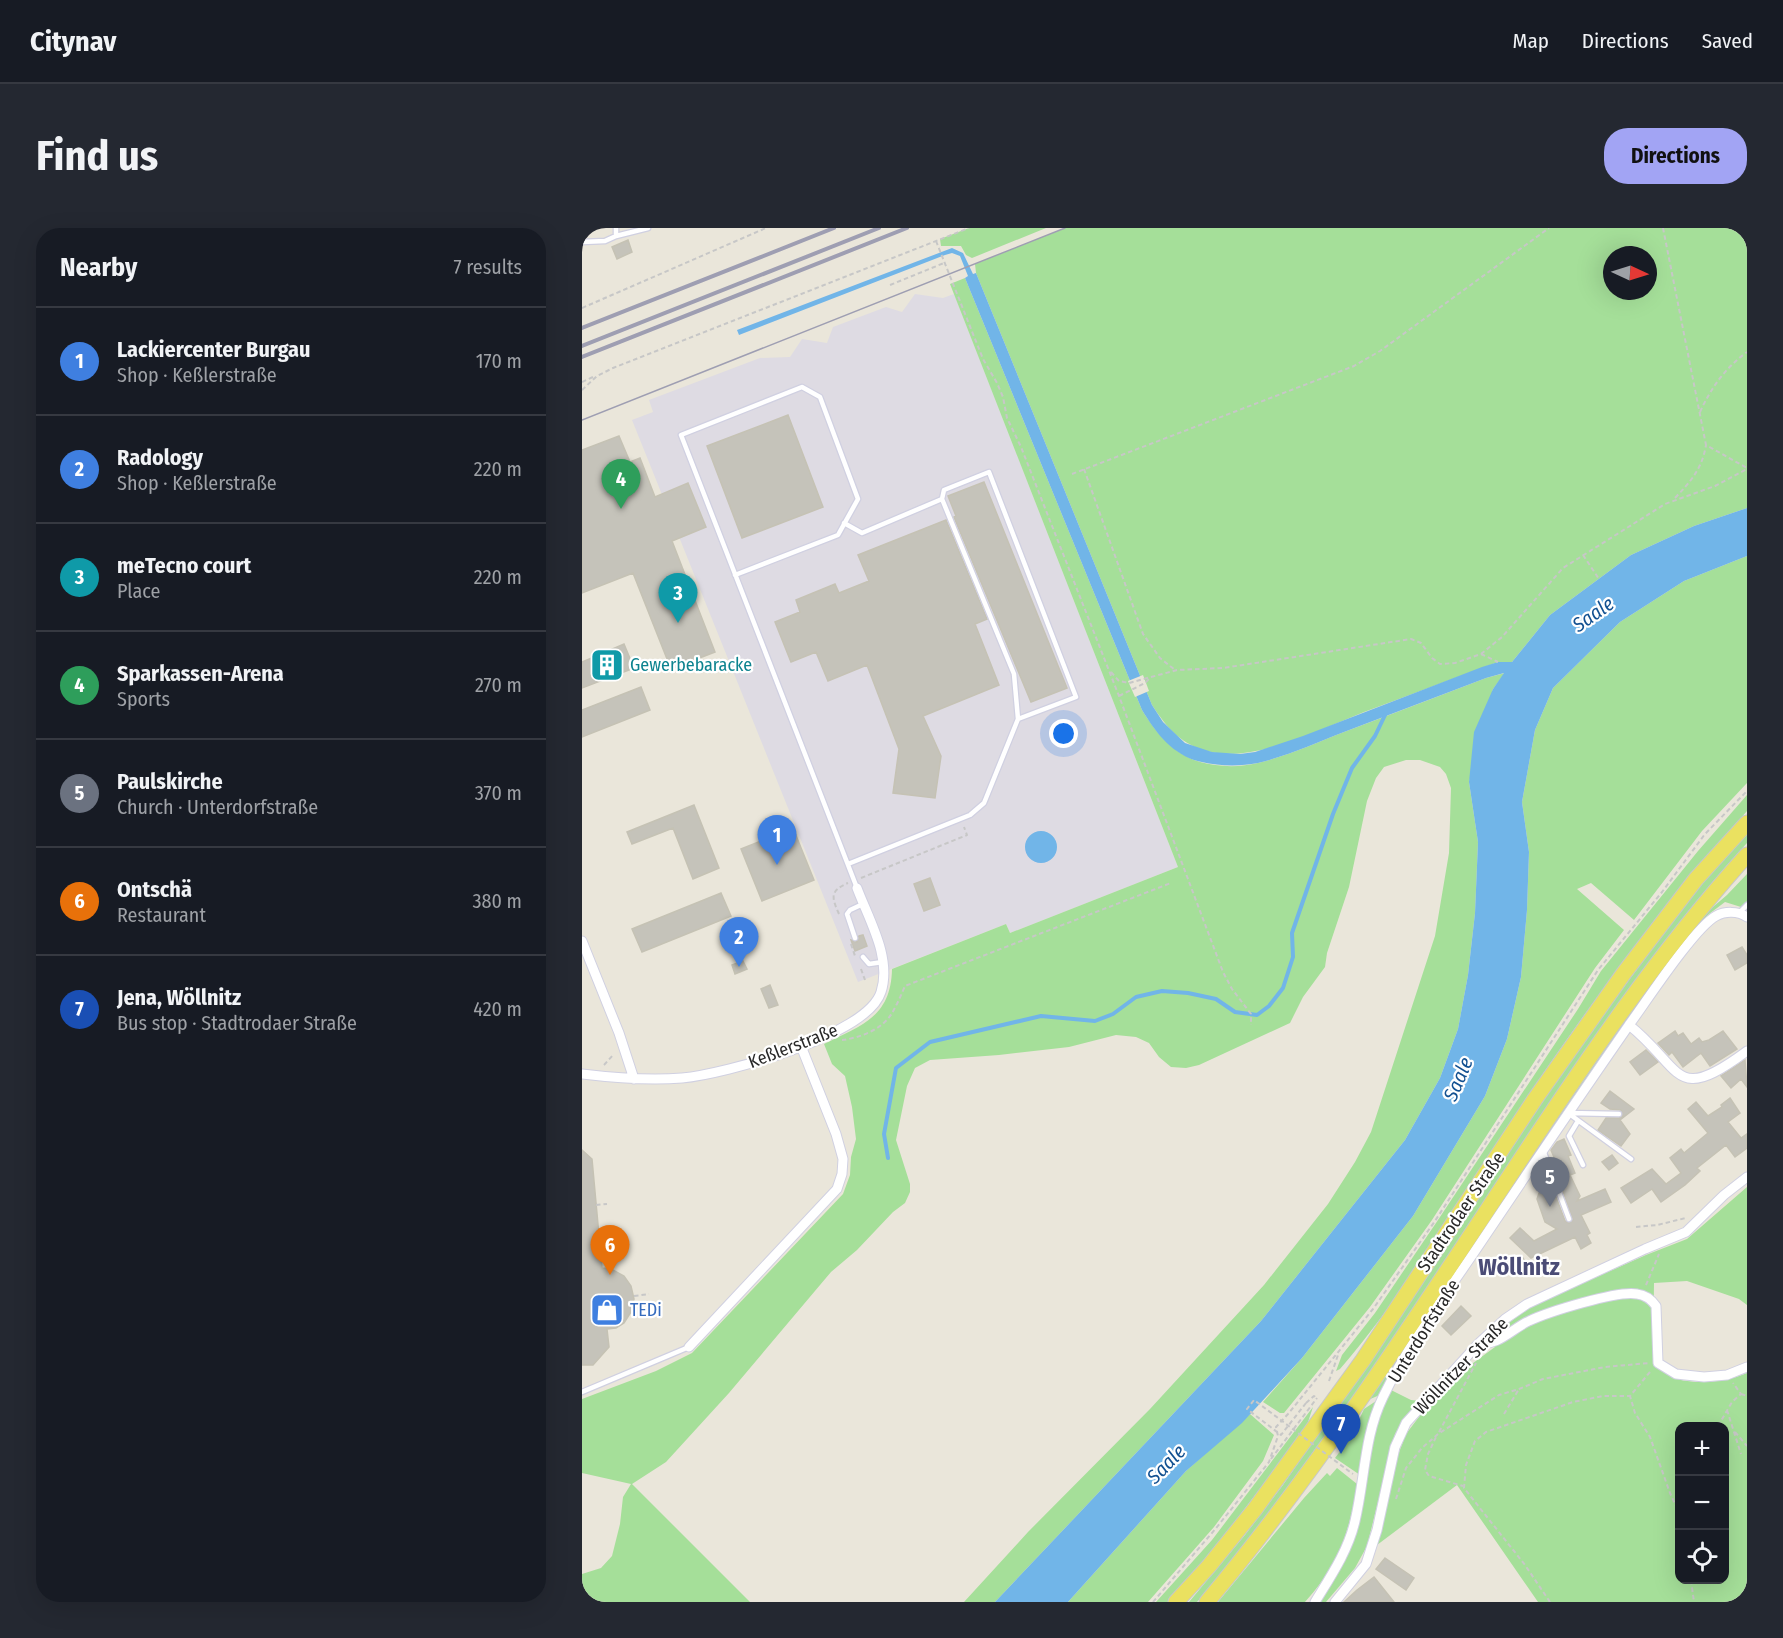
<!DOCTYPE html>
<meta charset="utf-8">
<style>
:root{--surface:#171b24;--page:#242831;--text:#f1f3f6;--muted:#9ea1a6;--line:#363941;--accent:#a2a4f4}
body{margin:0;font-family:"Fira Sans Condensed",sans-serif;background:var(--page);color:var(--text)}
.controls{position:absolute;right:18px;bottom:18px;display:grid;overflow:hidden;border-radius:12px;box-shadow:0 6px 24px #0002}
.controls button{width:54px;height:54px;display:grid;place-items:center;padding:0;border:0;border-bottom:2px solid var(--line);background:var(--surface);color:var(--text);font:30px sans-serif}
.compass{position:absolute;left:1021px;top:18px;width:54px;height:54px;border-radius:50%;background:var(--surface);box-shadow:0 6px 24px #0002;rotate:94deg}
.you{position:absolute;left:482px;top:506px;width:21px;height:21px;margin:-15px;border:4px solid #fff;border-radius:50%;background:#1a73e8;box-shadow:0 0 0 9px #1a73e833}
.badge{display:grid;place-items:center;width:39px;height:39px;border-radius:50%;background:var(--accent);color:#fff;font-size:20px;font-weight:700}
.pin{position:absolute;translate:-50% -50px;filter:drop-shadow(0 2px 3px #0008)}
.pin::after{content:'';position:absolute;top:32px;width:21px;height:18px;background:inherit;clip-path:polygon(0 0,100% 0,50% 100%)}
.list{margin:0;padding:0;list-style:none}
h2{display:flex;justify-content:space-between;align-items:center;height:78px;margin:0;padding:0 24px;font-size:26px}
h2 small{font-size:20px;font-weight:400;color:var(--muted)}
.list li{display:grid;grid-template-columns:39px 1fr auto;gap:18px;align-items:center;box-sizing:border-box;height:108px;padding:0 24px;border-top:2px solid var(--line)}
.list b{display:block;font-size:22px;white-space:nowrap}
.list p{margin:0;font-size:20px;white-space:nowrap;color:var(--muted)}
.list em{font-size:20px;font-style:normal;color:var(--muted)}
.icon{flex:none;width:33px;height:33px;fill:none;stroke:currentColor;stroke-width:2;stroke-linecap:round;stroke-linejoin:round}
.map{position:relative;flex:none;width:1165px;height:1374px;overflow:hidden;border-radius:24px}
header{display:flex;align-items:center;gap:36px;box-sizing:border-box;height:84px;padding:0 30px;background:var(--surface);border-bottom:2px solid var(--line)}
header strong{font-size:28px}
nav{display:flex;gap:33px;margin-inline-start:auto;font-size:21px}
.intro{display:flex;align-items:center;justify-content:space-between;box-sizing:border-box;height:144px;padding:0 36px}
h1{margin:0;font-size:42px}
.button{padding:15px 27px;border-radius:24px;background:var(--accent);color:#111;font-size:21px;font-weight:700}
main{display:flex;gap:36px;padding:0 36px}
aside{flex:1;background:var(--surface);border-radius:24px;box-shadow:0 6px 24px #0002}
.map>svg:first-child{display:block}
.industrial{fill:#dedbe3}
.green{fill:#a5df99;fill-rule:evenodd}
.water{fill:#71b5e8}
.pier{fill:#eae6da}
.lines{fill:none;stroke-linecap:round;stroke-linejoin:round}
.stream{stroke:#71b5e8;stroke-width:4}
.building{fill:#c5c3ba;stroke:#c5c2b4;stroke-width:1.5}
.service-casing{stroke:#d0d0e1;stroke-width:7}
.minor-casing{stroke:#d0d0e1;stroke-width:11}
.primary-casing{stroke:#c7c7c7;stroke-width:17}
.path{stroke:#c7c7c7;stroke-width:2;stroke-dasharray:4.5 3;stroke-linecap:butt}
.service{stroke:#fff;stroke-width:4.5}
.minor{stroke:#fff;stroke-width:9}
.primary{stroke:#eae160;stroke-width:15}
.tram{stroke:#9e9eb2;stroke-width:1.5}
.rail{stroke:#9e9eb2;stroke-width:4}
.path-bridge{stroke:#c7c7c7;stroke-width:2;stroke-dasharray:4.5 3;stroke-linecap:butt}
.labels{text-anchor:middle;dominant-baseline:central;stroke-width:4.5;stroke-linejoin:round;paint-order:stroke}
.culture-label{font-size:18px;fill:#0d838f;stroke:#fff;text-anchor:start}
.street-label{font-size:18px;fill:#282828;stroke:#fff}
.shop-label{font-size:18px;fill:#366cbe;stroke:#fff;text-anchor:start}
.water-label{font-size:20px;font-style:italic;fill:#135191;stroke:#fff}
.district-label{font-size:24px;font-weight:bold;fill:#4b4c76;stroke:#fff}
</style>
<header>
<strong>Citynav</strong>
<nav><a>Map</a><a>Directions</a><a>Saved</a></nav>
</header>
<div class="intro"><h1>Find us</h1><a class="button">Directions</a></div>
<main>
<aside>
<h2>Nearby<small>7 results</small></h2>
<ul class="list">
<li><span class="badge" style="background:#3f7fe0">1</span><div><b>Lackiercenter Burgau</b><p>Shop · Keßlerstraße</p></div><em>170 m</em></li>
<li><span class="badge" style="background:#3f7fe0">2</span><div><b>Radology</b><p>Shop · Keßlerstraße</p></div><em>220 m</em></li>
<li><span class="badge" style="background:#0f9aa8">3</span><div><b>meTecno court</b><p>Place</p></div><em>220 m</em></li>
<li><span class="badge" style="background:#2e9e5b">4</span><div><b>Sparkassen-Arena</b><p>Sports</p></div><em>270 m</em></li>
<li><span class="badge" style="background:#6b7280">5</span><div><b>Paulskirche</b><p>Church · Unterdorfstraße</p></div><em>370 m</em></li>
<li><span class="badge" style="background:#e8710a">6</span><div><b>Ontschä</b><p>Restaurant</p></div><em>380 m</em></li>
<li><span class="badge" style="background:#1a4fb4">7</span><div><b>Jena, Wöllnitz</b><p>Bus stop · Stadtrodaer Straße</p></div><em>420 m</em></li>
</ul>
</aside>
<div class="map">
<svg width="1165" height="1374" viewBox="0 0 1165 1374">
<rect width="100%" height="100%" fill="#eae6da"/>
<path class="industrial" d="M333 66 361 70 372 66 596 639 428 705 424 696 276 754 50 192 71 184 67 172 178 130 208 129 220 111 245 115 251 99 304 79 320 84Z"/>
<path class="green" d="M387 0H464L390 30 384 27 379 18H359L358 11Z
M483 0H1165V280L1112 298 1049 327 968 387 930 434H916C871 451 827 467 782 484 739 501 675 534 629 524 600 518 585 500 570 477L394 45 393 36ZM1030 27H1066V63H1030Z
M383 50 560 482C573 503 588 522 612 532 631 539 656 540 676 535 705 528 734 515 762 504 810 486 857 468 904 450L923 445 911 461 887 554 896 614 893 685 886 747 876 801 858 850 823 912 679 1093 413 1374H382L446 1304 568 1181 682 1057 746 976 773 934 789 904 853 708 867 625 869 560 864 546 858 539 838 532H824L802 539 794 550 785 573 767 659 745 725 743 739 721 769 708 795 617 837 604 840 589 839 577 829 567 815 554 809 534 807 487 819 417 827 348 832 333 840 325 858 314 912 328 956V964L323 975 311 984 275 1022 249 1044 147 1165 84 1234 50 1256 168 1374H0V1346L19 1340 30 1328 38 1296 41 1269 49 1256 0 1245V1171L74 1143 110 1125 261 966 268 947 269 929 274 911 270 879 263 848 250 836 242 816C280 797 309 789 310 741L424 696 428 705 596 639 368 56Z
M1165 328V555L1120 603 1052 692 1009 655 995 661 1042 702 1013 740 850 992 788 1079 702 1185H698L681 1174 720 1130 831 988 903 868 925 811 939 749 945 682 947 624 940 574 953 502 971 460 1038 394 1102 353Z
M1165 567V583C1083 674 1010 773 941 875 881 964 828 1060 758 1141L754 1143 760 1127 793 1085 854 995 996 781 1019 743 1116 623Z
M1165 605V615C1072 716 997 831 921 946 828 1087 733 1229 627 1361L615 1374H607L663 1307 701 1257 876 1002 975 852 1047 752 1108 670Z
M1165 646V675L1159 679 1143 674 1127 686 1117 697 800 1166 786 1172 997 857 1063 763 1125 684 1145 667Z
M1165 959V1077L1157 1071 1105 1053 1072 1055 1071 1135C1078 1140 1087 1148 1095 1151 1118 1157 1143 1154 1165 1145V1374H956L875 1257 795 1317 816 1227 824 1206 843 1181 887 1138 913 1119 908 1110 947 1079 1064 1027 1105 1011ZM1098 1198H1142V1352H1098Z
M809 1162 829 1172 839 1173 820 1194 813 1206 785 1318 773 1340 744 1374H736L759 1338 791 1201Z
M797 1171 785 1201 778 1247 753 1230 769 1209 782 1181Z
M731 1179 725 1197 713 1215 625 1330 586 1374H574L630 1312Z
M668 1186 692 1207 681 1233 632 1299 566 1374H486L604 1243Z
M755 1240 775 1256C768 1304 756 1338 723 1374H636L722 1270 745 1245 748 1248Z"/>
<path class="water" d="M370 20 381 25 391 46 394 45 570 477 581 494 603 515 630 524 658 526 673 524 721 508 900 439 916 434H930L968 387 1049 327 1112 298 1165 280V328L1102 353 1038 394 971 460 953 502 940 574 947 624 945 682 939 749 925 811 903 868 831 988 720 1130 660 1195 604 1243 486 1374H413L679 1093 823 912 858 850 876 801 886 747 893 685 896 614 887 554 892 504 911 461 922 445 904 450C857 468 809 486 762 504 734 515 705 528 676 535 655 539 632 538 612 532 587 523 573 503 560 482L383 50 386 48 378 28 370 25 363 27 157 107 155 102Z
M443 619a16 16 0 1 1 32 0a16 16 0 1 1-32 0Z"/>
<path class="pier" d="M561 447 567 463 553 469 546 453Z"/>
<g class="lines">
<path class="stream" d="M306 930 302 906 314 840 348 814 459 788 513 793 531 786 554 769 580 763 606 765 634 771 653 784 675 787 687 778 701 760 711 729 710 705 751 586 770 540 793 508 804 485"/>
</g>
<path class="building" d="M46 12 50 24 35 31 30 19Z
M206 187 241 279 160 310 125 218Z
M37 208 48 234 58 230 73 269 106 255 124 299 90 313 133 424 89 441 51 345 0 365V222Z
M402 254 485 460 449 474 372 289 374 288 366 268Z
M364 292 405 391 393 396 417 457 341 488 359 528 353 570 311 565 317 521 285 437 246 453 234 424 209 434 193 394 218 384 214 372 253 356 257 365 287 353 276 327Z
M42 416 52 440 0 460V434Z
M59 459 68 482 0 509V482Z
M112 577 137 640 111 651 91 600 50 616 45 604Z
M211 600 232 652 180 673 159 621Z
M348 650 358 677 342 683 332 656Z
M139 665 149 688 60 724 50 701Z
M281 707 285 718 273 723 269 712 275 714 277 708Z
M1160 719 1165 727V735L1153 742 1145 727Z
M161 733 165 741 153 746 150 737Z
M188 757 196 777 187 780 179 761Z
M1093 803 1096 808 1101 805 1109 816 1117 810 1120 814 1127 812 1141 803 1155 821 1128 838 1119 825 1101 839 1090 824 1087 827 1076 815Z
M1064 822 1076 834 1058 847 1048 834Z
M1163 832 1165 859 1159 851 1149 860 1139 848Z
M1028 863 1052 881 1038 892 1048 906 1039 918 1016 902 1024 890H1037L1041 888 1039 882 1028 881 1019 875Z
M1148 870 1158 885 1146 894 1159 910 1165 906V920L1153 929 1144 917 1115 940 1118 943 1103 957 1079 974 1070 961 1049 975 1039 960 1070 941 1084 956 1099 945 1088 930 1099 921 1102 925 1126 905 1106 881 1114 874 1126 888 1140 879 1139 877Z
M982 911 989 927 986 928 993 945 988 947 998 968 995 973 1023 961 1029 974 999 987 1008 1005 1005 1007 1009 1015 999 1021 993 1009 949 1030 928 1010 938 1000 952 1013 975 1001 963 994 955 971 957 965 971 961 983 993 987 995 991 992 971 935 974 934 969 922 975 914Z
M0 922 10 931 20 1040 29 1041 42 1048 49 1058 52 1071 49 1084 42 1095 34 1100 25 1101 27 1119 11 1137H0Z
M1030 927 1036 935 1027 942 1020 934Z
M939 1027 946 1038 932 1048 925 1037Z
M879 1078 889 1088 869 1107 860 1098Z
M803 1330 832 1350 824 1362 794 1341Z
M792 1349 812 1374H762L775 1362Z"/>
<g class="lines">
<g class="service-casing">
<path id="service" d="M34 0V8L66 0
M0 14 23 13 34 8
M360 271 362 262 407 244 494 469 436 491
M262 295 280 305 360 271 432 446 436 491 402 575 388 587 266 636
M153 347 256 307 276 271 238 169 220 159 99 207 275 660
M1157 685 1165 677
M273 710 265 686 268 682 281 676
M281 729 287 736 301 734
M986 885 1049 931
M986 885 1037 886
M996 893 987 908 1001 937
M961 922 987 991
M0 1164 107 1119"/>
</g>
<g class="minor-casing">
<path id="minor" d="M1165 689C1156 683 1143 683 1134 688 1112 700 1064 774 1047 797 1102 841 1091 878 1165 823
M0 713 37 805 52 851
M0 846C33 850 66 853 100 850 142 846 285 808 299 764 310 730 287 692 275 660
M897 1115C915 1119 931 1100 947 1093 966 1084 1036 1062 1055 1066 1064 1067 1069 1071 1074 1078L1076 1135 1094 1146 1122 1149 1145 1147 1165 1139
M107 1119 255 961 260 946 261 931 254 906 219 818
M733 1374C749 1348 766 1323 773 1293 783 1251 782 1208 801 1169 826 1117 861 1070 893 1023 944 947 995 872 1047 797
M753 1374 784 1336 795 1302 813 1219 824 1195 897 1115 923 1091 945 1076 1063 1021 1104 1004 1142 967 1165 949"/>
</g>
<g class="primary-casing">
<path id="primary" d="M594 1374 627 1338 673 1281 781 1132 953 871 1042 745 1114 651 1165 595
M625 1374C738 1239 834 1090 931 943 1003 834 1077 724 1165 627"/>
</g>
<path class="path" d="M1081 0 1124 217 1165 240
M354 13 401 131 415 155 421 169 425 190 439 219 537 468 641 744 650 761 669 786V797
M308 57 362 35
M0 80 184 0
M0 154 11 149
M0 162 15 148 31 140 387 0
M1118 184C1129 160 1143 140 1165 124
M502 241 561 406 578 430 593 442
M490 246 772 138 798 123 967 0
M1093 270C1109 253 1120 241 1124 217
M1001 327 1017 351
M899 426 916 434
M529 444 537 453 547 455 595 442 641 440 829 411 839 415 850 430 858 436 873 435 899 426 920 409 981 340 1083 276 1133 258 1165 241
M537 468 563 455 568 450
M279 650 385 607 382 599
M257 686C250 670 247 663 266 655
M269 716 273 728
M279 741 283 752
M260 812C278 810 301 801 310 785 315 777 319 767 323 758L589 655
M22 837 32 826
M14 977 25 976
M1054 999 1075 997 1104 990
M1064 1057 1077 1026
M52 1068 67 1066
M1068 1144 1048 1168 1053 1185 1068 1209 1088 1265 1098 1287
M747 1153 756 1127
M1159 1166 1165 1168
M724 1175 732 1168 735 1170
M1145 1182 1159 1226
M922 1186 937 1161
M1136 1198 1150 1174 1159 1166 1151 1155
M857 1204 894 1135
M1153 1204 1165 1218
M854 1209 846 1226 843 1242 847 1248 881 1258
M689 1231 735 1170
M764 1241 771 1246
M814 1271 824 1240 840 1220 856 1206 917 1167 937 1161 961 1151 1023 1139 1067 1135
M1109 1352 1112 1374
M571 1374 635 1299 687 1234 696 1208 694 1199 706 1186 791 1081 853 993 1016 742 1080 664 1123 606 1165 563
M968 1374 943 1337 882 1260 884 1237 893 1213 904 1204 991 1174 1021 1168H1048"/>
<use href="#service" class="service"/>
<use href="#minor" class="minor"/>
<use href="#primary" class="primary"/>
<path class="tram" d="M0 192 483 0"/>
<path class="rail" d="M0 100 252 0
M0 118 297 0
M0 129 325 0"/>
<path class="path-bridge" d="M724 1175 699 1207 665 1181 672 1172 764 1241"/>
</g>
<defs>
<g id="building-square" transform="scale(1.725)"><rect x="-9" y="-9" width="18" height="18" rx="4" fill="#0f9aa8" stroke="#fff"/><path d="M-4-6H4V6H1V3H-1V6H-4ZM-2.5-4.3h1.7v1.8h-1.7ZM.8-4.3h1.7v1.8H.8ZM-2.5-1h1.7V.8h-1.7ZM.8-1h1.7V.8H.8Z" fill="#fff"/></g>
<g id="shop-square" transform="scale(1.725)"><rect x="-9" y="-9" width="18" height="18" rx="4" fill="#3f7fe0" stroke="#fff"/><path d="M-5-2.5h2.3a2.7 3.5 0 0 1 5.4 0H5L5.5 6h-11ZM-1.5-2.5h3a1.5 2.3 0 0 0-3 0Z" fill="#fff"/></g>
</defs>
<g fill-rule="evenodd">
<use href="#building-square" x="25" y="437"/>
<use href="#shop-square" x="25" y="1082"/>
</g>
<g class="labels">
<g class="culture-label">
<text x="48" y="437">Gewerbebaracke</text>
</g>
<g class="street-label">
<text transform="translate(211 818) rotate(-21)">Keßlerstraße</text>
<text transform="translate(879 984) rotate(-56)">Stadtrodaer Straße</text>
<text transform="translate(842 1103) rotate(-58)">Unterdorfstraße</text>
<text transform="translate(879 1138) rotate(-46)">Wöllnitzer Straße</text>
</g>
<g class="shop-label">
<text x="48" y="1082">TEDi</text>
</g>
<g class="water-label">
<text transform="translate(1011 386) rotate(-35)">Saale</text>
<text transform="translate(876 851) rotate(-67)">Saale</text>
<text transform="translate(584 1236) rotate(-46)">Saale</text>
</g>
<g class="district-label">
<text x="937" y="1039">Wöllnitz</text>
</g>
</g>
</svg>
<div class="controls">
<button>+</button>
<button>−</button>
<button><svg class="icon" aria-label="locate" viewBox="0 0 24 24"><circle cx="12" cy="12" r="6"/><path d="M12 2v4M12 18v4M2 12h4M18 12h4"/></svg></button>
</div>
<svg class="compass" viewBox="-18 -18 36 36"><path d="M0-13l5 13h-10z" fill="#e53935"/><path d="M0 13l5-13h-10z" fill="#9ea1a6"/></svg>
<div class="you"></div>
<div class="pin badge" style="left:195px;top:637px;background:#3f7fe0">1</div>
<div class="pin badge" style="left:157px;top:739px;background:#3f7fe0">2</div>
<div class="pin badge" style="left:96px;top:395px;background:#0f9aa8">3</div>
<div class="pin badge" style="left:39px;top:281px;background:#2e9e5b">4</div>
<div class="pin badge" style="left:968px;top:979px;background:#6b7280">5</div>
<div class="pin badge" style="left:28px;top:1047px;background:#e8710a">6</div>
<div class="pin badge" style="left:759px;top:1226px;background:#1a4fb4">7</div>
</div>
</main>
